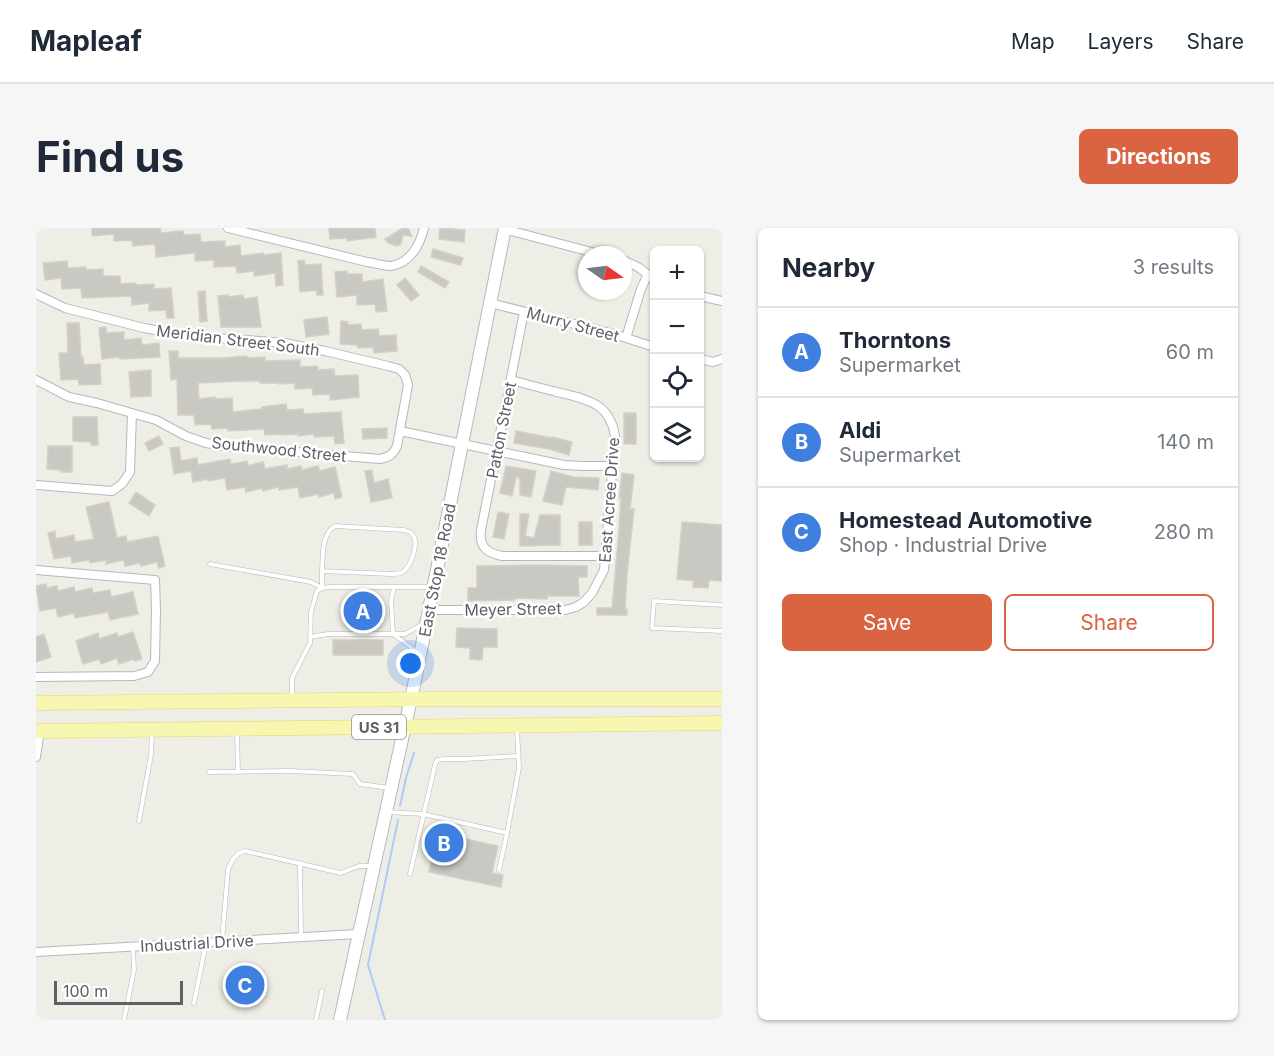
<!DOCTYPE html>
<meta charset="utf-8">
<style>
:root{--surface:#fff;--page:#f6f6f7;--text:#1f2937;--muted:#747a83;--line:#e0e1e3;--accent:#da6341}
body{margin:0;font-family:Inter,sans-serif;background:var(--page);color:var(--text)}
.controls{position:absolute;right:18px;top:18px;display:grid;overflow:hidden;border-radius:9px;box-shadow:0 2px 4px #0004}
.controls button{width:54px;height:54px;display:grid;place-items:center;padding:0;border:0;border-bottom:2px solid var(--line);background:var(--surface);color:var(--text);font:30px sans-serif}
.compass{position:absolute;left:542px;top:18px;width:54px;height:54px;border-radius:50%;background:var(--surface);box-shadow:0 2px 4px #0004;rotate:104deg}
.scale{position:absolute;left:18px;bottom:15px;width:129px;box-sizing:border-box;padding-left:6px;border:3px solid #5e6065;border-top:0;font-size:16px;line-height:21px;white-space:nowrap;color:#5e6065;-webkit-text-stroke:4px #fff;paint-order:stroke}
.you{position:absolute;left:375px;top:436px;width:21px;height:21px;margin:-15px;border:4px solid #fff;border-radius:50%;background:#1a73e8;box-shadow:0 0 0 9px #1a73e833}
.badge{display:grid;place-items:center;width:39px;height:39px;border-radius:50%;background:var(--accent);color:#fff;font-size:20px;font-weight:700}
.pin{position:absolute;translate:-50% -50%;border:3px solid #fff;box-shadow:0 2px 6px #0006}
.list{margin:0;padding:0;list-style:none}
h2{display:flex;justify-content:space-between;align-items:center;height:78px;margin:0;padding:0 24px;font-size:26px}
h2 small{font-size:20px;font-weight:400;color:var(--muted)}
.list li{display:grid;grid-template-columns:39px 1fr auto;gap:18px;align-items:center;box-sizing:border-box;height:90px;padding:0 24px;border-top:2px solid var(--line)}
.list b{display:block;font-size:22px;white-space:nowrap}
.list p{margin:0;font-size:20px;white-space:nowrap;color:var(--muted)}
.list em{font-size:20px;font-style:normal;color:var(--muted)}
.actions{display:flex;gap:12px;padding:18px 24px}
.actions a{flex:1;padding:14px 0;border:2px solid var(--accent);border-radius:9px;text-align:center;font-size:21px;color:var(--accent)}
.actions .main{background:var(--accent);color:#fff}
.icon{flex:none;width:33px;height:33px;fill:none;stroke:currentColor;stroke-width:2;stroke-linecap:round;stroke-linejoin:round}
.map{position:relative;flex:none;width:686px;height:792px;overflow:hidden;border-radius:9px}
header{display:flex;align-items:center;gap:36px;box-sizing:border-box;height:84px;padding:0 30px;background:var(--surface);border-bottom:2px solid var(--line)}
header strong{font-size:28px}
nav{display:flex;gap:33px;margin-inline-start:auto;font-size:21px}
.intro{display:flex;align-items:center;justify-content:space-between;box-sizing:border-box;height:144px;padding:0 36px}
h1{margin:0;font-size:42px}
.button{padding:15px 27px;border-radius:9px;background:var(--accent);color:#fff;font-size:21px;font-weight:700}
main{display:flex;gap:36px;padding:0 36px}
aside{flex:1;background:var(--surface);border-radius:9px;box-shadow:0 2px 4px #0004}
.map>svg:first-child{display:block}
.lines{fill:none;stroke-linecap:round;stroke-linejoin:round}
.stream{stroke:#adccf7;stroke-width:2}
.building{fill:#cac8c3;stroke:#d3d1c5;stroke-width:1.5}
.lane-casing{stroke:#b6b7bc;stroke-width:5}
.street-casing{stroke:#b6b7bc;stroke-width:10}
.secondary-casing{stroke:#b7b9be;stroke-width:14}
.primary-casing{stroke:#e5d469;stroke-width:15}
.lane{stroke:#fff;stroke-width:4}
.street{stroke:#fff;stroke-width:8}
.secondary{stroke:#fff;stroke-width:12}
.primary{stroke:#f8f7b2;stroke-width:14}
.labels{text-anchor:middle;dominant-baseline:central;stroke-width:5;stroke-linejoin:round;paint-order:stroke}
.shield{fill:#fff;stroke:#8e9093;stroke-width:1.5}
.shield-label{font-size:15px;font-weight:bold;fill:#5e6065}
.street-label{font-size:16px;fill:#5e6065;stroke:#fff}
</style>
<header>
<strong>Mapleaf</strong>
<nav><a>Map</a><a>Layers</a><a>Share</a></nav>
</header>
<div class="intro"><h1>Find us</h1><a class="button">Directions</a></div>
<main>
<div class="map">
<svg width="686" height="792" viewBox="0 0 686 792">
<rect width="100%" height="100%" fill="#efeee6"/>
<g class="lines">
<path class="stream" d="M364 578 370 550 378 525
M349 792 332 737 362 592"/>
</g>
<path class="building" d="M56 0H124L125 5 147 3 148 7 164 6 165 14 189 13V19L204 17 205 28 227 25 228 27 245 25 247 57 240 58 239 45 218 48V43L201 45 200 38 178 39V32L159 33V25L120 29 119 16 97 18 96 12 78 13V6L56 8Z
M293 0H339L340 9 311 13V10L294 11Z
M367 0H372L376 8 367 7 365 16 361 18 352 15 349 11Z
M404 0 429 2 428 14 403 11Z
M397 21 427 30 424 37 395 29Z
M268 32 269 37 285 36 287 67H281L280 62 264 64 262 33Z
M31 33 32 40 50 39V42L67 41V48H84V56L100 55V57L118 56V61L135 60 138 90H131L130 82 113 83V75L96 77 95 68 46 70 45 60 26 61 25 50 9 52 7 35Z
M385 38 413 54 409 60 382 44Z
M311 43V46H326V54L347 51 351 83 340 84 339 76 321 77V67L301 69 299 44Z
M369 50 383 67 375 73 361 57Z
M169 63 171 93 164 94 162 64Z
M192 67V69L207 67 208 71 221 69 225 99H185L182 68Z
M291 89 293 106 270 109 268 92Z
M305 93 312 94V97L325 96 326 102 342 101 343 108 360 107 361 123 338 125 337 119 322 120 321 117 304 116Z
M31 95H43L45 129H47L48 137 64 136 65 156 43 157 42 151 25 152 23 125H32Z
M70 99V105L88 104V112L105 110 106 117 123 115 124 129 84 131V129L66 131 63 100Z
M133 123H142V130H188L211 128V130L229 129V133L264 132V139L281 138 282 142 298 141 299 148 322 147 323 169 294 172V166L277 167 276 160 259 161V155L243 156 242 155H224V153H206L162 155 163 171 179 169V171L196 170 197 184 226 181V179L250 176 251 182 267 181 268 186 305 184 308 215 299 216 298 208 278 209V206L262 208V206L246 207V206L229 207 228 201 192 203V200L176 201 175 196 159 197 158 187H142L141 151 135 152Z
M115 142V168L95 169 93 144Z
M588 185H600V216H588Z
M37 189H61L62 217H55V214L37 213Z
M351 200V210L327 211 326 201Z
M480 203 516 210V209L536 214 533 227 513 221 478 215Z
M123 208 127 216 113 223 109 215Z
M12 218H36V244H25V242L11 241Z
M143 219 145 233 161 230 162 237 194 231 195 236 211 233 212 238 227 234 229 241 251 237V241L265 238 266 242 282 238 284 243 299 239 306 269 299 271 298 265 283 269 282 266 264 270 262 259 243 262V259L227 263 226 260 210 264 209 259 191 262 189 250 172 253V251L157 254 155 243 138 246 134 220Z
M470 238 500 243 495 269 484 267V250L480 249 476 268 464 265Z
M336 242 338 255 352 251 356 270 335 274 329 243Z
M515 243 537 249 563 250 562 262 530 259 526 277 507 273Z
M586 245 598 247 594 281H598L591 346 589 381H591V387H561V380H576L583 302 585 270H583Z
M100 264 119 277 113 288 93 275Z
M73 274 81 310 90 308 91 314 122 308 129 338 123 340 121 334 105 338 104 335 89 338 88 332 70 336V332L54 335 53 332 36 335 35 328 18 331 12 305 19 303 20 311 38 307 39 314 58 311 50 279Z
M462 284 473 286 468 311 457 309Z
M484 286H493L489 308 498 310 504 287H524V317L484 318Z
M543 294H556V317H543Z
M646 294 686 297V353L673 352 672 360 657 359 658 353 641 351Z
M501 337 551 338V349H542L543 368H511V371L479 370V372L432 373V360H441V338Z
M10 356 11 360 21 358 22 363 38 359 39 364 56 360 57 365 74 362 75 369 97 364 102 386 74 392 72 384 39 390 38 385 22 389 20 380 4 383 0 358Z
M309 370H341V389L310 388Z
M421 400 461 401V419H447L446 432 434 431V420L420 419Z
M97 404 106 431 99 433 98 431 83 436 81 430 65 436 63 431 47 436 40 413 62 405 63 411 81 405 82 409Z
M8 406 15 429 0 434V409Z
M297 412H347V427H297Z
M398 600 417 604 416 608 462 618 456 645 467 647 465 659 393 644 398 620 394 619Z"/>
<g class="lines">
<g class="lane-casing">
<path id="lane" d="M174 336 275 354 286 360V343L355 346C358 346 362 346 365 345 375 340 384 314 376 306 374 303 371 303 368 302L299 298C285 306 287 328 286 343
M358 359 355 372 357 406 381 424
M686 377 618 373 616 400 686 403
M274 409 292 406H369L387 396
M256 469V450L274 415 275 384 281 363 286 360 294 359H396
M201 504 202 544
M173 544 254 543 317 546 324 556 354 560
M352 584 387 586 471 605 483 540 481 501
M103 593 115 527 116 505
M264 635 265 709
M463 642 471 605
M374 646 399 537 401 532 408 531H427L483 528
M186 713 192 641 197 631 203 625 209 623 305 645 323 638H337
M158 775 170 715
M88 792 98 742 97 719
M280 792 286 763"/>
</g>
<g class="street-casing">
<path id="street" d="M192 0 331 34C339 35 348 38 355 38 374 35 384 17 388 0
M468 1 567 27
M587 32 602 39 618 51
M0 66 29 80 108 100 163 110 199 111 249 115 289 123 352 138 363 141 369 147 372 157 361 218C357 227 353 229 344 231L187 218 170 215 150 208 120 192 61 175 33 169 0 152
M664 68 686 73
M454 75 578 106 618 119
M488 84 445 302C443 318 450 325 466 328H570
M590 110 605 61 612 46
M664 131 677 134 686 131
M364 203 528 237 547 238H576
M0 257 76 263 86 256 94 244 96 185
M0 342 119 352 120 382 119 433 112 444 98 448 0 449
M392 382H529L540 379 548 374 556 365 568 342 579 208C574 174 549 171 521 164 505 160 490 156 475 152
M0 529 4 503
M0 724 322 706"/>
</g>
<g class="secondary-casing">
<path id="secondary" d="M304 792 378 457 469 0"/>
</g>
<g class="primary-casing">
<path id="primary" d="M0 475 402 471H686
M0 503 686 495"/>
</g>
<use href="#lane" class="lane"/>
<use href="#street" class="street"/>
<use href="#secondary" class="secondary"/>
<use href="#primary" class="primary"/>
</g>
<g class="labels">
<rect class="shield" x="316" y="487" width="54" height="24" rx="4.5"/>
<g class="shield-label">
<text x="343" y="499">US 31</text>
</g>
<g class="street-label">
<text transform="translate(537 96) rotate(15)">Murry Street</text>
<text transform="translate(202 112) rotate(7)">Meridian Street South</text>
<text transform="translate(465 202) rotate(-79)">Patton Street</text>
<text transform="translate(243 221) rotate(6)">Southwood Street</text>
<text transform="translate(573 272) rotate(-86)">East Acree Drive</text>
<text transform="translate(401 342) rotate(-79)">East Stop 18 Road</text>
<text transform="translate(477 381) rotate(-1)">Meyer Street</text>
<text transform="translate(161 715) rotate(-3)">Industrial Drive</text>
</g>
</g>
</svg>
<div class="controls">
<button>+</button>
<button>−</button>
<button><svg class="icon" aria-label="locate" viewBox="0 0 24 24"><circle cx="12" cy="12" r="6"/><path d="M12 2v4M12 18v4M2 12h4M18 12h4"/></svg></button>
<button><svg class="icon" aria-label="layers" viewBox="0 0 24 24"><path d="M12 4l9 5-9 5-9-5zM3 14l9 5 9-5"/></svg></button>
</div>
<svg class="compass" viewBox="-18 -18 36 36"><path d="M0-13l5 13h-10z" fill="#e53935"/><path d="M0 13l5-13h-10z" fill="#747a83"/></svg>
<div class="scale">100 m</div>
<div class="you"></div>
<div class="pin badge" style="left:327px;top:383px;background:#3f7fe0">A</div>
<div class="pin badge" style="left:408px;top:615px;background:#3f7fe0">B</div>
<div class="pin badge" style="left:209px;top:757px;background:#3f7fe0">C</div>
</div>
<aside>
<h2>Nearby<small>3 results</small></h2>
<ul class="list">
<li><span class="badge" style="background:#3f7fe0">A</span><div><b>Thorntons</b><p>Supermarket</p></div><em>60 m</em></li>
<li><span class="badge" style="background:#3f7fe0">B</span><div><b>Aldi</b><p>Supermarket</p></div><em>140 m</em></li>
<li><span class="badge" style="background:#3f7fe0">C</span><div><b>Homestead Automotive</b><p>Shop · Industrial Drive</p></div><em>280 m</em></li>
</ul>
<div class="actions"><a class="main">Save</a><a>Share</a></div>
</aside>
</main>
